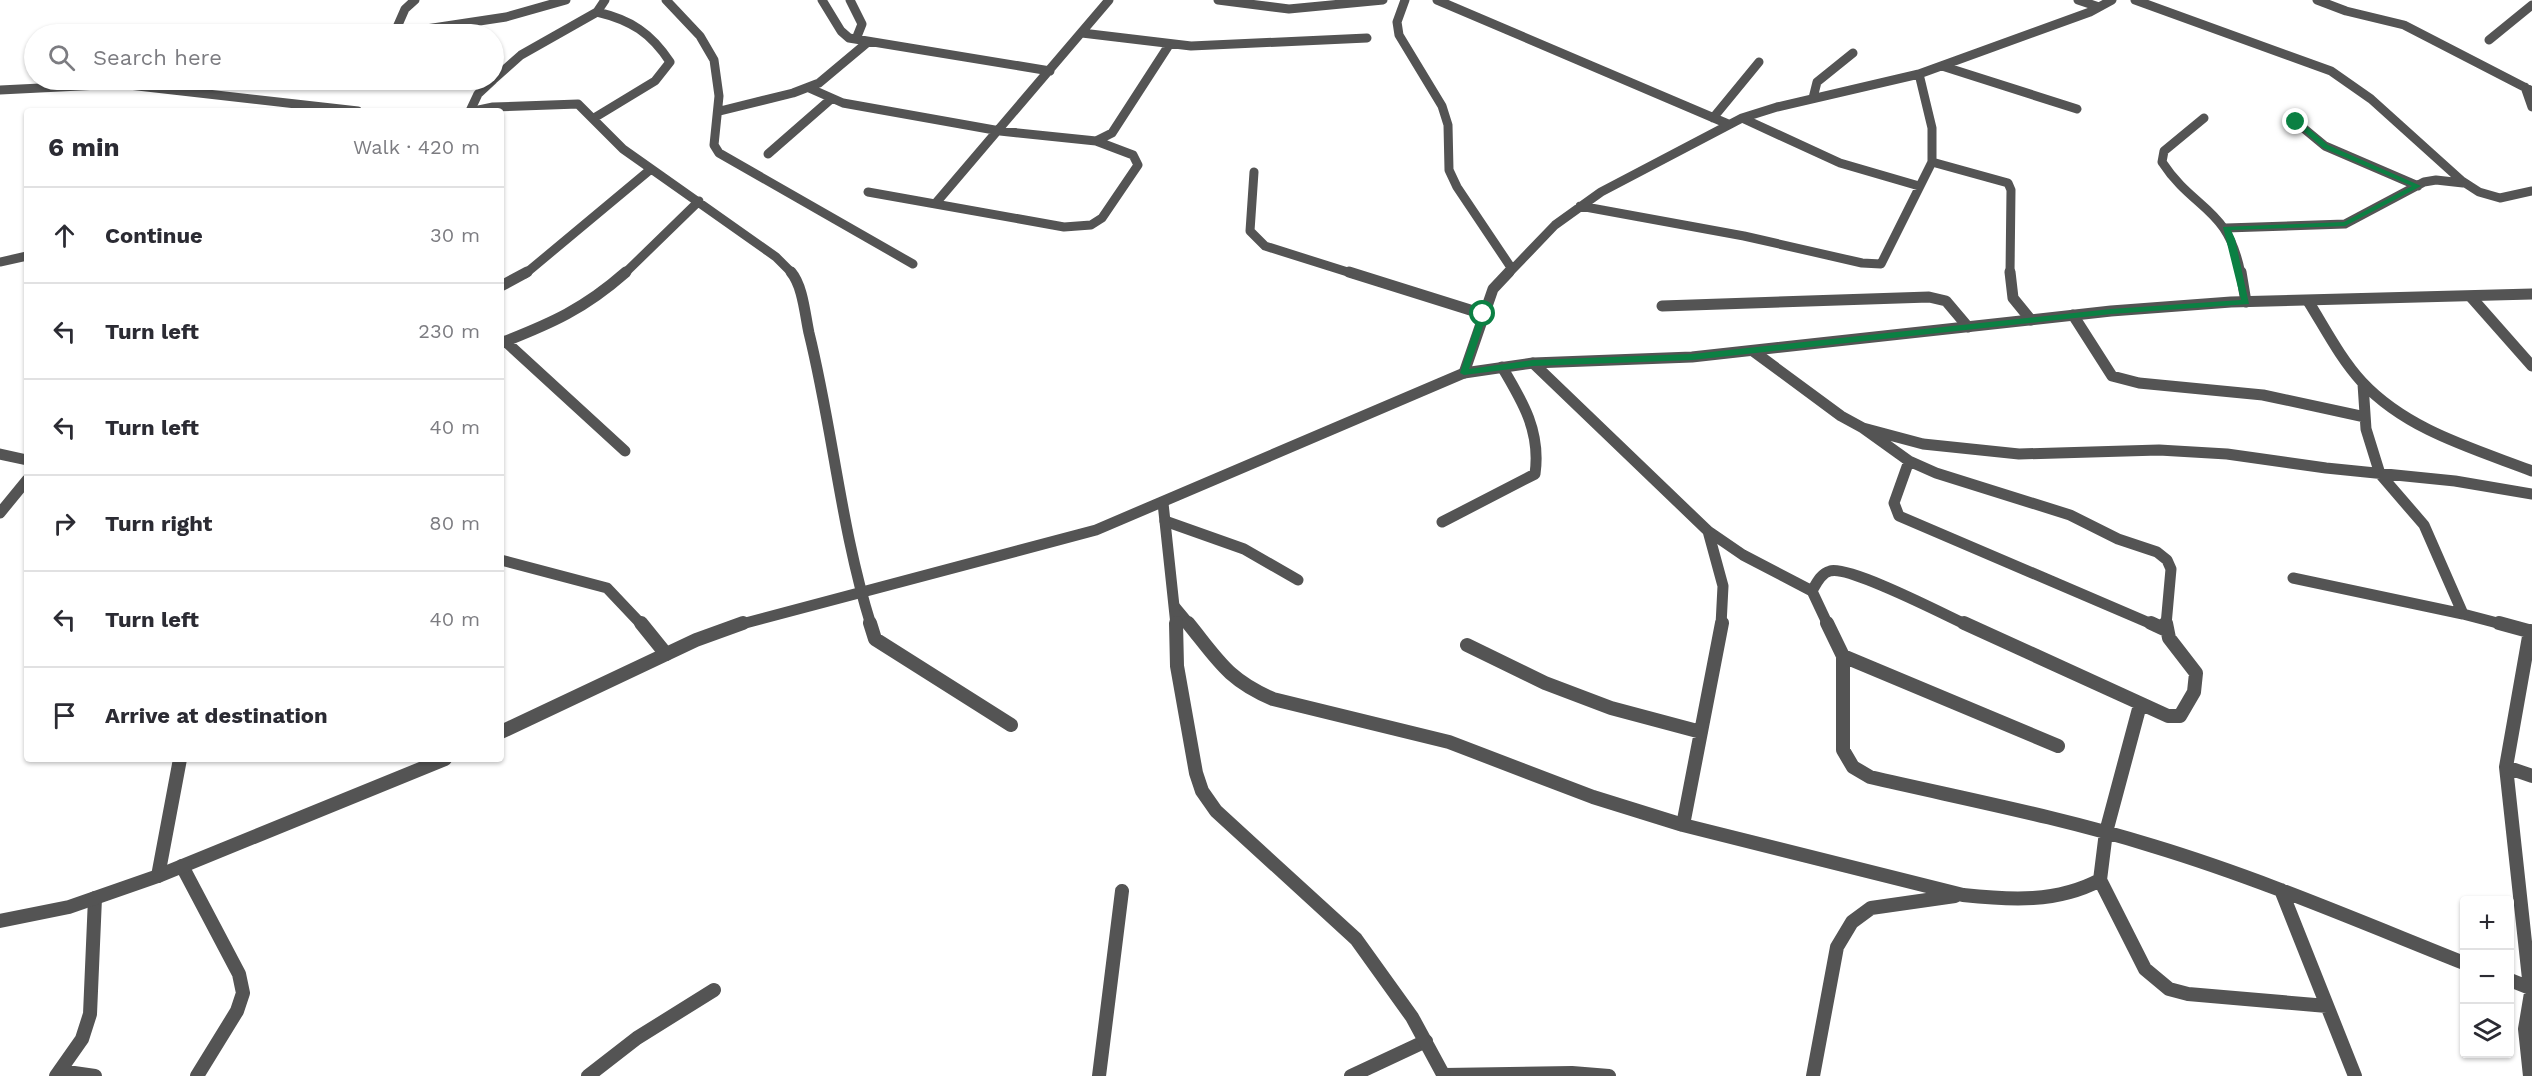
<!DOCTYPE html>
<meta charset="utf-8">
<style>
:root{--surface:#fff;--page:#f2f2f3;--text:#2b2b33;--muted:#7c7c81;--line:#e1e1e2}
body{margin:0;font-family:"Work Sans",sans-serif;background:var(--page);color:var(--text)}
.controls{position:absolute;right:18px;bottom:18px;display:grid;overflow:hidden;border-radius:6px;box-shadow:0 2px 4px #0004}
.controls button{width:54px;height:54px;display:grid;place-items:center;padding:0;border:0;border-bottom:2px solid var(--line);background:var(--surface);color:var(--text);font:30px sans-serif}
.stop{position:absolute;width:18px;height:18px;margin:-14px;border:4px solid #0b8043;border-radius:50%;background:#fff}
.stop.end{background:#0b8043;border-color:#fff;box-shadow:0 2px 6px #0008}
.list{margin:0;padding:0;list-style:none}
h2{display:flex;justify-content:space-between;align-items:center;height:78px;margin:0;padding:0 24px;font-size:26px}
h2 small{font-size:20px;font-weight:400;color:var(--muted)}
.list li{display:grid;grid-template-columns:39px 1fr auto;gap:18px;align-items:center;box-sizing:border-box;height:96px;padding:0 24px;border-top:2px solid var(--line)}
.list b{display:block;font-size:22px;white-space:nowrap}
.list em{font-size:20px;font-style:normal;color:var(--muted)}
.icon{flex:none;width:33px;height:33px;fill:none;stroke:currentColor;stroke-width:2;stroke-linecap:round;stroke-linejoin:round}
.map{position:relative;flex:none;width:2532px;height:1076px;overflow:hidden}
.search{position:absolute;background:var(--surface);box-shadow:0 2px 4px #0004;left:24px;top:24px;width:480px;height:66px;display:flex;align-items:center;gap:15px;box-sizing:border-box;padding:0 21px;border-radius:33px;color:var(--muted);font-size:22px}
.panel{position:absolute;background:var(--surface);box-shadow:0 2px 4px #0004;left:24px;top:108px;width:480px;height:654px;border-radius:6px}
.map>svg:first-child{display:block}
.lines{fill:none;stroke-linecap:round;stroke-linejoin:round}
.minor-far2{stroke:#545454;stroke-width:9}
.minor-far1{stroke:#545454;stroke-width:11}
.minor{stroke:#545454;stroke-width:14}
.tertiary-far1{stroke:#545454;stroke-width:11}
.tertiary{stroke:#545454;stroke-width:14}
.route{fill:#0b8043}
</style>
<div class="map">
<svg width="2532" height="1076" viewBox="0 0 2532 1076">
<rect width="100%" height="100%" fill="#fff"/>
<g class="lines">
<path class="minor-far2" d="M666 0 700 36 714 60 719 96 714 145 719 153 913 264
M822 0 841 31 849 38 1050 71
M850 0 862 24 856 39
M1218 0 1289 9 1383 0
M1405 0 1397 22 1399 35 1442 106 1448 125 1449 170 1457 187 1512 269
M1437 0 1728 124
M2078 0 2099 7
M2135 0 2331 71 2371 99 2462 181 2479 192 2500 198 2532 191
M2317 0 2346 11 2404 25 2532 91
M1082 33 1191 46 1367 38
M393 34 506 17 566 0
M394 34 405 9 415 0
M2489 40 2532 5
M1942 66 2077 109
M494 79 521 55 597 12 605 0
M2525 87 2532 107
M809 88 843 103 1000 131 1096 141 1112 133 1169 45
M0 90 120 84 358 111
M1813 98 1817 82 1853 53
M470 111 478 94 493 80
M474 111 493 107 578 104 623 149 776 257 793 274
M720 111 793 93 819 83 868 42
M594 118 655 81 670 62C651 33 631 20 597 12
M1713 118 1759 62
M1742 118 1840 163 1919 186
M2204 118 2164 151 2162 162C2194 211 2228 206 2241 274
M2296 122 2325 146 2418 186
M768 154 831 99
M1932 162 2008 183 2011 190 2010 274
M1254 172 1250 231 1265 246 1354 274
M868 192 1064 227 1091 225 1102 218 1138 165 1133 155 1096 141
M935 204 1109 0
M1580 206 1744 236 1862 263 1881 264 1932 162V128L1919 74
M2226 228 2345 224 2424 182 2436 180 2463 183
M0 262 27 256
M525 274 651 169
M624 274 699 201
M1508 274 1555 225 1601 192 1742 118 1777 107 1919 74 2090 12 2112 0"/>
<path class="minor-far1" d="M791 272C803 286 805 315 809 333 833 430 841 530 871 625
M1349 272 1483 314
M2010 272 2013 298 2031 320
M2241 272 2246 302
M501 286 527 272
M2471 297 2532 366
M2308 301C2325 328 2340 358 2362 382 2407 430 2472 448 2532 471
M1662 306 1929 297 1946 301 1968 327
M2073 315 2112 376 2139 383 2263 395 2365 417
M505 341 625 451
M501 343C552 323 584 309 626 272
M1753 351 1841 416 1863 428 1923 444 2019 454 2159 450 2227 454 2326 468 2455 481 2532 494
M1533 363 1708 531 1743 555 1812 591
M1464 373 1493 289 1509 272
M2363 384 2366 429 2380 474 2424 525 2463 614 2505 625
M1863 428 1909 461 1936 473 2070 515 2118 539 2157 552 2167 560 2171 569 2166 625
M0 454 27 460
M1909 461 1894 503 1899 516 2154 625
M0 513 27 480
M1165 521 1244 549 1298 580
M1442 522 1535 474C1541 432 1523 402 1502 367
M1708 531 1723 586 1721 625
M501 560 607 588 642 625
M2293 578 2463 614
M1175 607 1190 625
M1828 625 1812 591C1816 584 1821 573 1830 571 1849 565 1945 615 1967 625"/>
<path class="minor" d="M641 623 666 654
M870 623 875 639 1011 725
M1188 623C1218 660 1228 680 1273 699L1449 742 1593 797 1683 825 1963 895C2010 900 2057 903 2100 880L2106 832 2140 705
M1827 623 1843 656V750L1853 767 1870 777C1965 799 2060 817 2153 846 2259 878 2361 922 2464 963
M1964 623 2168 716H2180L2194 692 2196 673 2169 638 2166 623
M2151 623 2166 630
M2499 623 2532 632
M1467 645 1545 683 1611 708 1701 732
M1843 656 2058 746
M2506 767 2532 776
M1683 825 1722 623
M182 866 239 974 243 993 237 1011 197 1076
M158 876 180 759
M2100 880 2145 969 2169 989 2188 994 2327 1006
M2281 890 2355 1076
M2510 980 2530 988 2506 767 2530 631
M60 1071 95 1076
M1444 1075 1572 1073 1609 1076
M56 1076 82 1039 90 1014 95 898
M588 1076 637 1038 714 990
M1099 1076 1122 891
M1351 1076 1426 1041
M1813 1076 1837 947 1852 922 1871 908 1955 896
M2530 1076 2525 1029 2532 987"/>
<path class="tertiary-far1" d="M1163 503 1176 625
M738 625 1096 530 1464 373 1533 363 1692 357 2111 311 2231 302 2532 294"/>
<path class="tertiary" d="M1176 623 1177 666 1196 773 1202 791 1216 811 1356 939 1412 1017 1444 1076
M501 732 696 640 743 623
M0 921 69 907 158 876 445 759"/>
</g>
<path class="route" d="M2294 120H2299L2328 145 2421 186 2345 226 2231 230 2235 239 2249 304 2111 314 1692 360 1533 366 1464 375 1460 373 1479 314 1483 311 1487 314 1469 369 1533 360 1692 354 2111 309 2241 300 2223 227 2344 222 2412 186 2323 148 2294 123Z"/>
</svg>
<div class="controls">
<button>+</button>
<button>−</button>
<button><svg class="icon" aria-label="layers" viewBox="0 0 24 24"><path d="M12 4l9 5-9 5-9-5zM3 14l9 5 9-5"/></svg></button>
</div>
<div class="stop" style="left:1483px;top:314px"></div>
<div class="stop end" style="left:2296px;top:122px"></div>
<div class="search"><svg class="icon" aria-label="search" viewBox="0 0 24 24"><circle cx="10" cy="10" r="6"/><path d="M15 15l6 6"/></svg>Search here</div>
<section class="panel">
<h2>6 min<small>Walk · 420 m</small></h2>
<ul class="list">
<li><svg class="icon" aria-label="ahead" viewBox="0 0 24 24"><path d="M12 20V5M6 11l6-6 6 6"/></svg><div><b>Continue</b></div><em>30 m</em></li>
<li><svg class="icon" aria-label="left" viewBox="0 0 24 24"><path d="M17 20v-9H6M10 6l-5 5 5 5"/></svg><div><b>Turn left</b></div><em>230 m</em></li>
<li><svg class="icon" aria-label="left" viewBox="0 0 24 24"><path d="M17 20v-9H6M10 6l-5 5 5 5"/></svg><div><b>Turn left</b></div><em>40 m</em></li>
<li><svg class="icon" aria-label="right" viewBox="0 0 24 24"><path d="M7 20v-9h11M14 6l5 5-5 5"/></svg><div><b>Turn right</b></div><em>80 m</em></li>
<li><svg class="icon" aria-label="left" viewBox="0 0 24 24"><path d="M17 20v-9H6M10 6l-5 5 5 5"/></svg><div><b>Turn left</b></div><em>40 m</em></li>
<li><svg class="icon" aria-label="arrive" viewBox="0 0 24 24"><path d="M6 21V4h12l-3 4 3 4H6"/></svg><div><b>Arrive at destination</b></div></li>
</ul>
</section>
</div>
